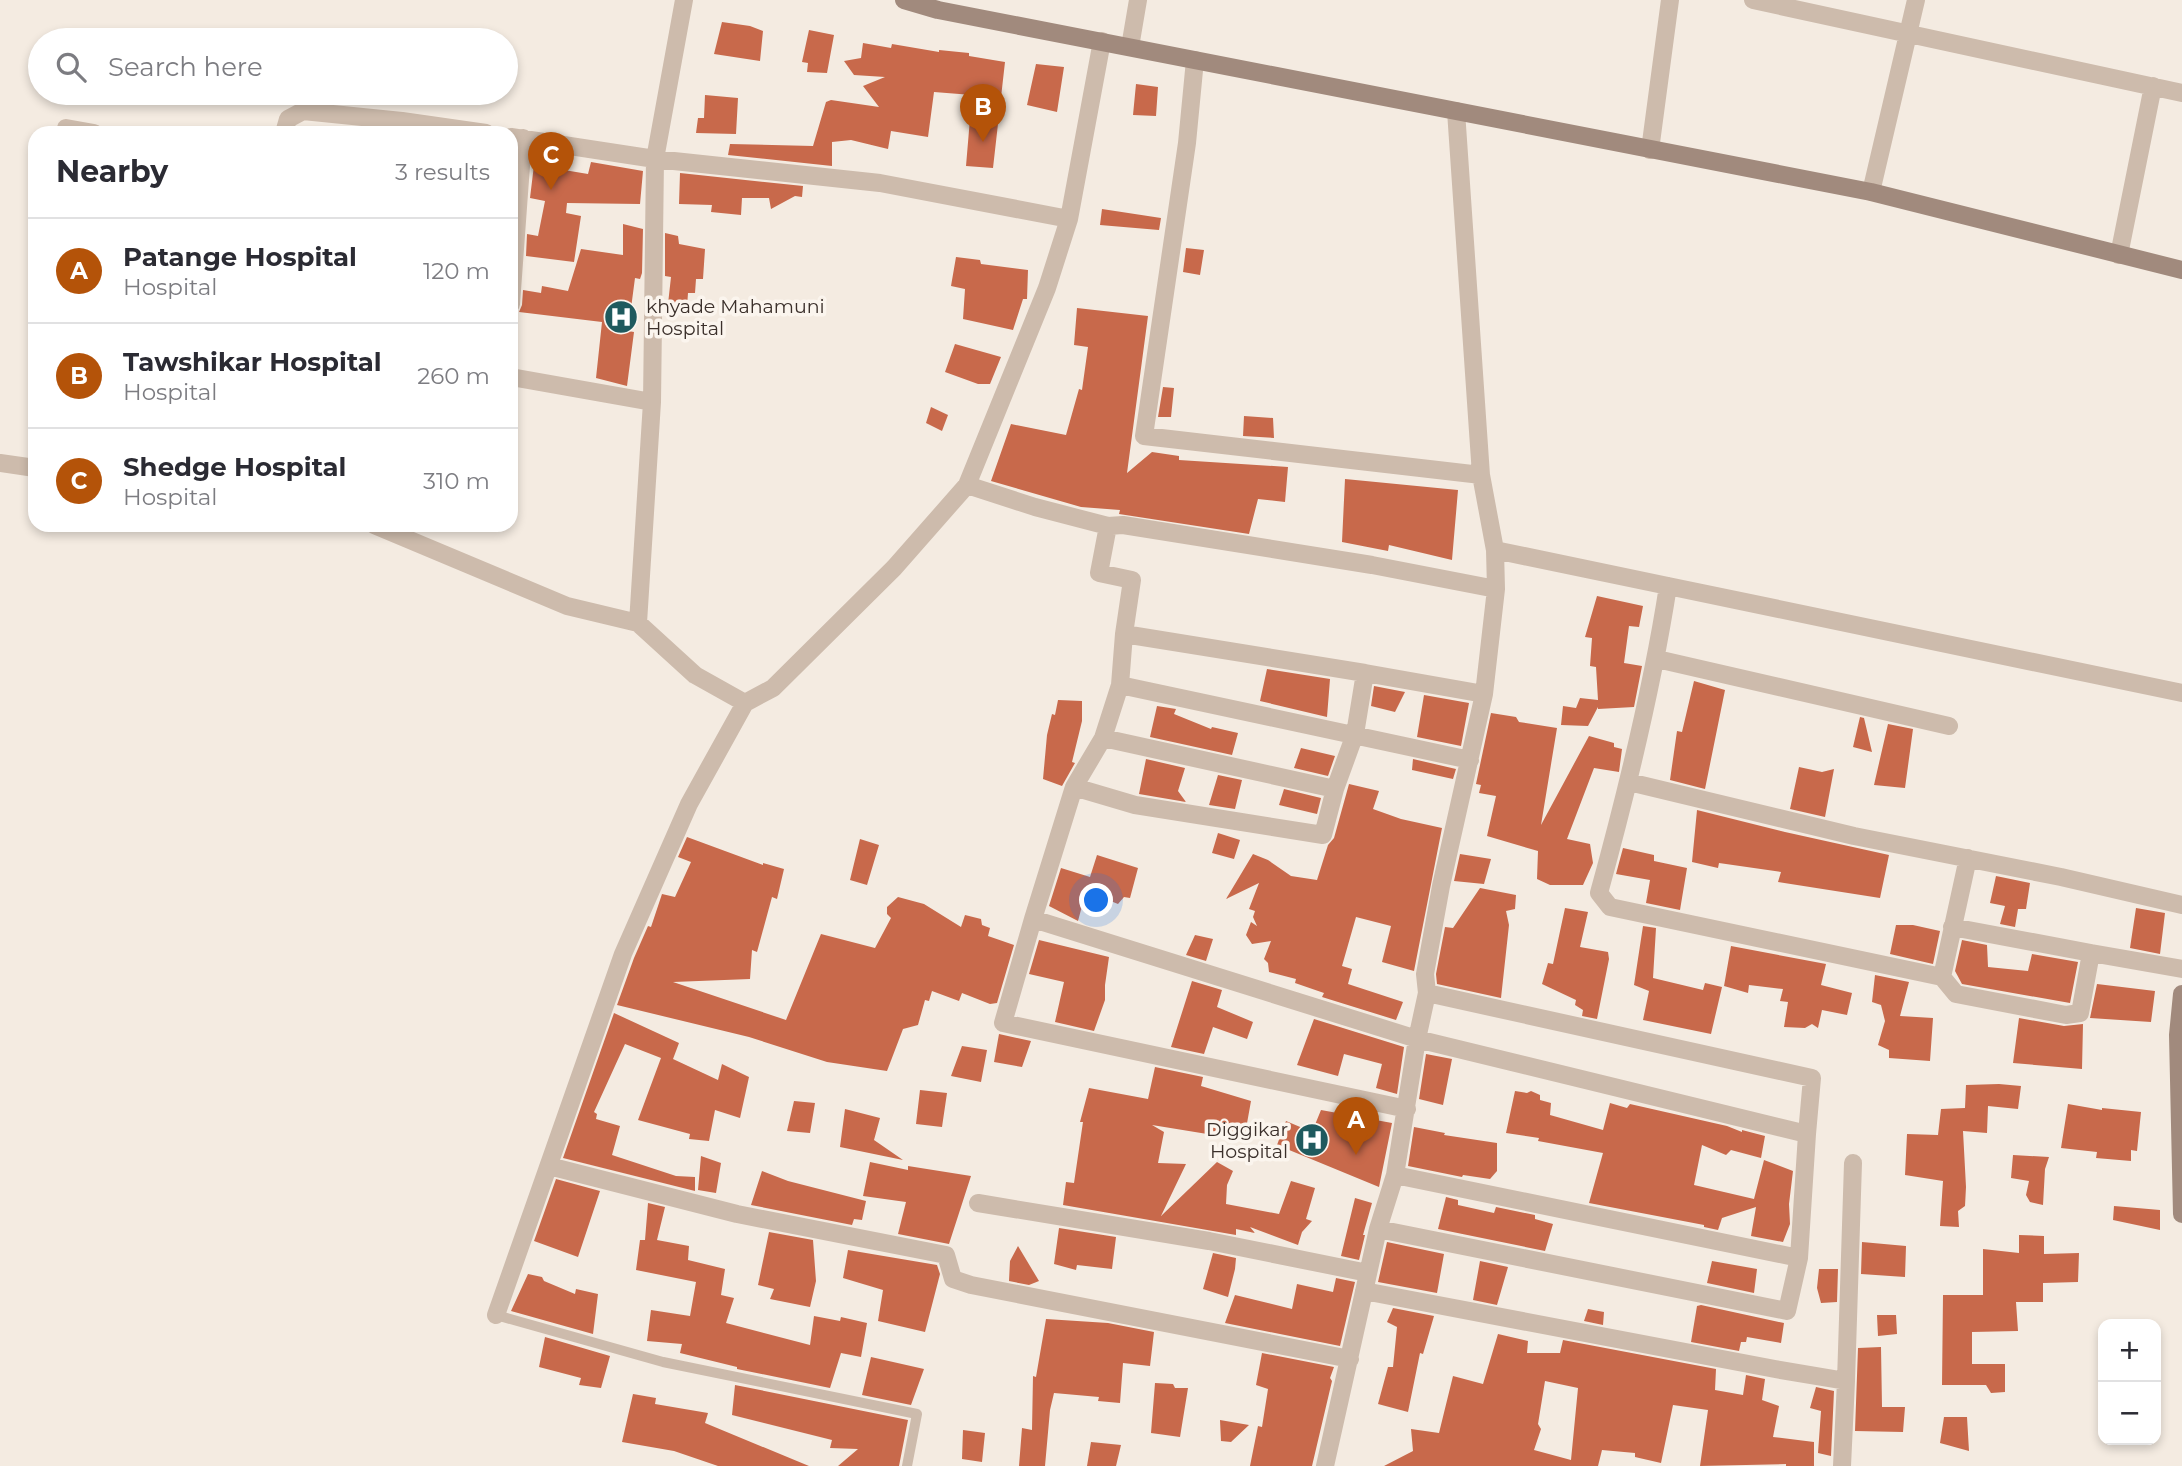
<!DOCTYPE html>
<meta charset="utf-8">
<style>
:root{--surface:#fff;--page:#f7f7f7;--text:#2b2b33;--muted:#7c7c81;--line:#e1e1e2;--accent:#b45309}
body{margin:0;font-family:Montserrat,sans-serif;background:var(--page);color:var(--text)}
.controls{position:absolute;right:21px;bottom:21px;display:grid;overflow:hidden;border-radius:14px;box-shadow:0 4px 10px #0003}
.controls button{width:63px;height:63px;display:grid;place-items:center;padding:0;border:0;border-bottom:2px solid var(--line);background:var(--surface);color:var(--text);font:35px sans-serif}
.you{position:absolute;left:1097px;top:901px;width:24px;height:24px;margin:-18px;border:5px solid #fff;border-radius:50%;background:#1a73e8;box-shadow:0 0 0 10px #1a73e833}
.badge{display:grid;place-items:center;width:46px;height:46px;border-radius:50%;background:var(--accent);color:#fff;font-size:23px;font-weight:700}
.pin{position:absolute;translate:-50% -58px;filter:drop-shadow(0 2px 4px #0008)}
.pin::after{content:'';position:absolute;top:37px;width:24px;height:21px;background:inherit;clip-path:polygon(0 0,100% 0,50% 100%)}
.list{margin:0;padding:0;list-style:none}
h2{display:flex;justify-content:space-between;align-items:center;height:91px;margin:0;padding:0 28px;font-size:30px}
h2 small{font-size:23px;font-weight:400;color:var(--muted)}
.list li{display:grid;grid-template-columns:46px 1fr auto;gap:21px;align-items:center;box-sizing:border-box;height:105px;padding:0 28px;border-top:2px solid var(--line)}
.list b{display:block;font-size:26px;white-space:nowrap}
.list p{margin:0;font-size:23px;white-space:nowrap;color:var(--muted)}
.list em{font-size:23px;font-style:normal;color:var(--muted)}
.icon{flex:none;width:38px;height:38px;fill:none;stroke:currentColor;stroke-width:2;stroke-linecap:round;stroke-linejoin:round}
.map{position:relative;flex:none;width:2182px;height:1466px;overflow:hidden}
.search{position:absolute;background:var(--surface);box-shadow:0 4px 10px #0003;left:28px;top:28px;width:490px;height:77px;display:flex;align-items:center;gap:18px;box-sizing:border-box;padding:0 24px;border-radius:38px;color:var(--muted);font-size:26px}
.panel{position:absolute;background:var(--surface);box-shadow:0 4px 10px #0003;left:28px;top:126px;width:490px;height:406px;border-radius:21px}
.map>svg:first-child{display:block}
.building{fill:#c8694b;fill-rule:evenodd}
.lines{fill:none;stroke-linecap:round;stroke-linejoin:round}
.lane{stroke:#cdbbac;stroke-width:10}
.street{stroke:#cdbbac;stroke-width:18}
.secondary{stroke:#a18a7d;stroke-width:18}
.labels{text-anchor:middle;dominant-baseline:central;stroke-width:7;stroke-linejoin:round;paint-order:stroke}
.poi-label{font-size:19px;fill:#3b302b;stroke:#fbf5ee;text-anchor:start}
</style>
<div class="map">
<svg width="2182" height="1466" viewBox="0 0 2182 1466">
<rect width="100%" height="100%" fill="#f4ebe1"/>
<path class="building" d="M722 22 750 26 763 31 760 61 714 54Z
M809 30 834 35 827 73 807 72 808 63 802 62Z
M863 43 891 48 892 44 939 52V50L969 53V56L1005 62 993 168 966 166 972 95 934 92 928 137 891 131 888 149 851 140 832 142V166L728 155 730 144 813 146 826 102 831 100 879 107 863 86 885 77 854 75 844 61 861 58Z
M1036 64 1064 67 1057 112 1027 105Z
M1136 84 1158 87 1156 116 1133 115Z
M705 95 738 98 736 134 696 133 698 118H704Z
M591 162 643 171 640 204 567 203 566 213 581 216 574 262 526 256 527 234 538 236 545 201 530 198 534 165 588 174Z
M680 173 803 186 802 197 795 196 771 209 769 198H742L741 215 711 212 712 205 679 204Z
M1102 209 1161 218 1159 230 1100 225Z
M623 224 643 229 642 273 640 279 635 278 628 331 634 332 627 386 596 378 602 322 519 312 522 305 523 290 541 293 542 286 568 291 581 249 623 255Z
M665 233 678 236 679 244 705 249 703 279H696L695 293H688L687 307 668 304 671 277 665 276Z
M1186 248 1204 250 1200 275 1183 272Z
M956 257 980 260 981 264 1028 270 1027 299H1023L1013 330 963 319 965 289 951 286Z
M1077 308 1148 316 1127 473 1152 452 1179 456V460L1288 467 1285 502 1258 499 1249 534 1119 514 1120 510 1081 507 991 481 1011 424 1066 435 1079 389 1082 390 1088 347 1074 345Z
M955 344 1001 357 990 384H978L945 372Z
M1163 387 1174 388 1171 417H1158Z
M931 407 948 415 942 431 926 423Z
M1244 416 1273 418 1274 438 1243 436Z
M1345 479 1458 490 1452 560 1389 545 1388 551 1342 542Z
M1597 596 1643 606 1639 627 1629 626 1624 663 1642 666 1634 707 1598 709V707L1588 726 1561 725 1563 706 1576 708 1580 698 1598 700 1596 667 1590 666 1592 638 1585 637Z
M1267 669 1330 679 1327 717 1260 701Z
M1694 681 1725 690 1705 789 1670 780 1677 731 1682 732Z
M1374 686 1405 692 1395 712 1371 706Z
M1424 695 1469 703 1461 746 1417 737Z
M1058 700 1082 701V721L1072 762 1075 763 1062 786 1043 779 1047 735 1052 714 1055 715Z
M1157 706 1176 709 1174 714 1211 729 1212 727 1238 733 1232 755 1150 737Z
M1491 713 1516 717 1519 722 1557 728 1541 825 1589 736 1614 743V747L1622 749 1619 772 1594 768 1567 839 1590 844 1593 863 1583 885H1550L1537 879 1538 851 1487 836 1496 796 1479 793 1481 785 1476 784Z
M1860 717 1864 718 1872 752 1853 747Z
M1888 724 1913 729 1905 788 1874 785Z
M1301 748 1335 756 1328 776 1294 768Z
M1146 759 1185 768 1178 791 1186 802 1139 794Z
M1413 759 1456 769 1453 779 1412 770Z
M1799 767 1822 772 1834 769 1825 817 1790 809Z
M1218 775 1242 780 1235 809 1209 805Z
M1349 784 1379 791 1373 809 1401 819 1442 828 1414 971 1382 962 1391 926 1356 917 1342 966 1352 969 1348 984 1403 1002 1396 1020 1322 997 1324 993 1295 983 1296 979 1269 972 1268 963 1264 959 1271 941 1252 944 1246 935 1251 922 1257 926 1253 917 1255 911 1249 909 1259 883 1226 899 1253 854 1268 860 1291 876 1317 880 1328 845 1334 838Z
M1284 789 1321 798 1317 814 1279 805Z
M1697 810 1785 832 1889 855 1880 898 1778 882 1781 872 1719 863 1718 868 1692 862Z
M1218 833 1240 840 1234 859 1212 853Z
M687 837 763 865V863L784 869 777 899 772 897 757 952 752 950 750 979 673 982 786 1020 821 934 875 948 891 918 887 914V907L898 897 924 904 961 927 965 915 981 919 982 925 990 928 988 936 1014 945 997 1003 990 1004 962 993 959 1001 932 991 929 1001 925 1000 918 1025 903 1029 887 1071 827 1062 749 1037 617 1005 634 958 648 926 651 927 662 894 675 897 691 862 678 857Z
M860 839 879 845 867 885 850 880Z
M1623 848 1654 855V861L1687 868 1680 910 1646 903 1650 880 1616 874Z
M1460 854 1491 859 1484 884 1454 881Z
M1097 855 1138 868 1130 898 1124 897 1118 904 1086 891 1078 921 1049 906 1061 868 1090 877Z
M1996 876 2030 883 2026 909H2018L2015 927 2000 924 2005 906 1990 903Z
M1480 888 1516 895 1515 909 1506 911 1509 925 1501 998 1437 984 1436 974 1445 927 1453 928Z
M1565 908 1588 912 1580 947 1608 952 1609 959 1597 1019 1582 1016 1583 1010 1575 1005 1576 1000 1542 984 1548 963 1553 964Z
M2136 908 2165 913 2160 954 2130 948Z
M1896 925H1913L1940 931 1933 964 1890 954Z
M1643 926 1656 928 1653 978 1703 990 1705 983 1722 987 1711 1034 1643 1020 1649 991 1634 985Z
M1195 935 1213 939 1206 961 1186 955Z
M1039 940 1109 957 1105 985V1000L1094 1031 1055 1022 1064 982 1029 974Z
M1962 940 1987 945 1988 967 2028 971 2032 954 2078 962 2070 1003 1962 984 1955 971Z
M1731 946 1826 964 1821 985 1852 993 1847 1015 1822 1010 1818 1028 1812 1024 1805 1028 1784 1027 1788 1002 1780 1001 1783 989 1749 985 1748 993 1724 986Z
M1875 975 1909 982 1900 1016 1933 1018 1930 1061 1889 1058V1050L1878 1045 1885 1021 1881 1005 1872 1002Z
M1192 981 1222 990 1217 1007 1253 1022 1247 1039 1213 1027 1204 1054 1171 1047Z
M2097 984 2155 991 2151 1022 2090 1018Z
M614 1013 679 1043 673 1059 718 1080 722 1064 749 1077 740 1118 715 1110 709 1141 689 1139 690 1134 638 1120 661 1058 625 1044 594 1112 597 1114 596 1119 620 1126 612 1155 676 1176 695 1177V1191L563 1158Z
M2019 1018 2064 1026 2083 1024 2082 1069 2013 1063Z
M1314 1019 1404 1047 1397 1094 1376 1088 1382 1064 1344 1054 1338 1076 1297 1065Z
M999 1034 1031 1041 1022 1067 994 1062Z
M962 1046 987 1050 981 1082 951 1076Z
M1426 1054 1452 1059 1443 1105 1419 1099Z
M1155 1067 1203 1077 1201 1086 1251 1101 1244 1140 1152 1125 1164 1132 1158 1163 1186 1164 1161 1216 1217 1162 1233 1171 1227 1185 1226 1204 1279 1214 1291 1181 1315 1188 1306 1219 1312 1221 1302 1232 1298 1245 1250 1227 1255 1233 1236 1229V1235L1063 1205 1066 1182 1074 1183 1083 1122H1080L1089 1088 1148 1099Z
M1999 1084 2021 1086 2018 1109 1988 1106 1987 1133 1963 1131 1966 1187 1965 1206 1958 1211 1959 1227 1940 1226 1943 1181 1905 1175 1907 1134 1938 1135 1941 1109 1965 1108 1966 1085Z
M920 1090 947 1093 942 1127 916 1124Z
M1515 1091 1527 1093 1531 1091 1540 1095V1100L1551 1103 1550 1115 1603 1130 1610 1103 1627 1108 1630 1104 1727 1126 1742 1132V1130L1765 1136 1761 1158 1731 1150 1726 1155 1702 1145 1694 1185 1754 1199 1764 1160 1793 1171 1789 1204 1790 1224 1783 1242 1751 1236 1756 1207 1722 1218 1718 1230 1704 1227V1225L1589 1203 1603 1153 1538 1141 1539 1138 1506 1133Z
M794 1101 815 1103 810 1133 787 1131Z
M2068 1104 2102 1110V1108L2141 1112 2137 1151 2131 1150V1161L2096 1158 2097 1152 2061 1148Z
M845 1109 880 1118 874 1140 903 1160 840 1147Z
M1321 1110 1392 1123 1379 1187 1277 1145 1286 1121 1312 1132Z
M1414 1127 1445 1133 1444 1135 1497 1143V1171L1490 1179 1463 1175 1462 1177 1408 1166Z
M2013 1155 2049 1157 2045 1169 2043 1205 2030 1202 2026 1195 2029 1181 2011 1178Z
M701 1156 721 1163 716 1193 698 1190Z
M870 1162 908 1170V1166L971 1176 949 1244 898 1234 906 1202 863 1196Z
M762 1171 788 1181 866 1201 862 1220 854 1219 852 1225 751 1205Z
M556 1179 600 1191 578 1257 534 1241Z
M1446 1197 1458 1200V1205L1494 1213 1496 1207 1535 1215V1219L1553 1224 1545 1251 1438 1229Z
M1355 1198 1372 1203 1363 1235H1365L1359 1260 1341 1256Z
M648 1203 665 1207 657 1240 689 1246 688 1260 725 1269 721 1295 734 1298 726 1323 810 1345 814 1316 840 1321 841 1317 867 1323 861 1357 841 1353 830 1388 737 1369V1367L680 1353 682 1344 647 1341 651 1310 690 1316 696 1282 636 1270 640 1240H645Z
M2114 1206 2160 1210V1230L2113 1220Z
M1059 1228 1116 1237 1112 1269 1077 1265 1076 1270 1054 1264Z
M769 1232 813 1240 816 1281 810 1307 770 1299 774 1289 758 1285Z
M2019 1235 2044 1236V1254L2079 1253 2078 1282 2043 1283V1302H2016L2018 1331 1972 1332V1364H2005V1392L1991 1393 1986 1385H1942L1943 1295H1983V1249L2019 1253Z
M1387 1242 1444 1254 1437 1293 1378 1282Z
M1862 1242 1906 1246 1905 1277 1861 1274Z
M1018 1246 1039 1281 1029 1285 1009 1281 1010 1261Z
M848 1250 937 1265 940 1274 925 1332 878 1321 883 1290 843 1278Z
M1213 1253 1236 1258 1235 1269 1228 1297 1203 1289Z
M1480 1261 1508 1267 1497 1305 1473 1300Z
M1712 1261 1757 1269 1754 1293 1707 1283Z
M1819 1269H1838L1837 1302 1821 1303 1817 1288Z
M528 1274 542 1277 544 1281 575 1294 576 1289 598 1294 593 1334 511 1311Z
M1336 1278 1355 1282 1340 1346 1225 1323 1235 1295 1292 1309 1297 1284 1333 1292Z
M1701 1305 1784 1323 1781 1343 1747 1337 1746 1342H1741L1739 1351 1691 1342 1697 1306Z
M1393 1308 1434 1316 1423 1354 1420 1353 1408 1412 1378 1404 1388 1367H1393L1397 1327 1387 1322Z
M1588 1309 1604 1312 1603 1325 1584 1321Z
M1877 1315H1896L1897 1334 1878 1336Z
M1046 1319 1108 1323 1154 1332 1150 1366 1123 1363 1120 1403 1098 1401 1099 1397 1054 1393 1050 1410 1045 1466H1019L1022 1428 1032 1430 1033 1376 1036 1377Z
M1498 1334 1528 1341 1527 1353H1560L1563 1340 1716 1369 1715 1390 1743 1395 1746 1375 1765 1379 1762 1400 1779 1406 1773 1437 1814 1442V1466H1786V1464L1700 1466 1708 1410 1673 1405 1661 1463 1635 1457V1453L1602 1450 1598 1466H1384L1413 1451 1411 1429 1439 1433 1453 1376 1483 1384ZM1545 1381 1578 1388 1571 1460 1534 1450 1541 1429 1538 1424Z
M545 1337 610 1356 601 1388 579 1385 581 1378 539 1367Z
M1881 1347 1882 1407H1905L1903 1432 1855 1431 1858 1348Z
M1262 1353 1334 1367 1330 1378 1332 1381 1312 1466H1250L1258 1426 1262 1427 1268 1389 1256 1385Z
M871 1357 924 1369 911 1405 862 1395Z
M1155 1383 1173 1384 1175 1388H1188L1180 1437 1151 1433Z
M735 1385 908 1420 899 1466H838L858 1449 830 1448 832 1440 732 1415Z
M1816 1387 1834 1391 1831 1456 1818 1453 1821 1411 1810 1408Z
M633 1394 656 1398 655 1404 708 1413 705 1423 809 1466H718L674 1451 622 1442Z
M1944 1417H1967L1969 1451 1940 1443Z
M1220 1420 1249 1425 1231 1442 1221 1441Z
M963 1430 985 1433 982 1462 962 1459Z
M1091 1442 1121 1445 1116 1466H1087Z"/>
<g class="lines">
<path class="lane" d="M496 1315 663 1362 917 1414 907 1466"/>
<path class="street" d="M1753 0 2182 93
M1130 47 1138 0
M1195 60 1187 143 1144 436 1481 475
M66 128 94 133
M284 133 288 119 303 111 402 121 486 133
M511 137 655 159 880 183 1069 219
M1650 150 1670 0
M1871 192 1916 0
M2119 255 2153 86
M511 304 523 138
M511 377 652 402
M0 463 35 468
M967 485 1035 507 1108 526 1123 525 1372 565 1496 589
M374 525 567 606 638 623 695 675 745 703
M1108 526 1099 573 1132 580 1124 634
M1495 550 1668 586
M638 623 652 402 655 159 684 0
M1657 659 1949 726
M1365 673 1124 634 1120 685 1470 760
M1103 738 1335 789
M1629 782 1854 836 2061 877 2182 905
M1074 787 1103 738 1120 685
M1968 858 1942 977 1610 907 1599 893C1627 791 1652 690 1668 586L2182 693
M1033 919 1074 787 1135 805 1323 835 1335 789 1355 734 1365 673 1484 694
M1952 927 2091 953
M1942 977 1956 994 2066 1015 2080 1013 2091 953 2182 969
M1427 993 1812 1078 1807 1134
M549 1166 737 1214 946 1255 953 1279 971 1285 1350 1359
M1395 1175 1799 1258
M978 1203 1209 1241 1368 1273
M1378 1229 1787 1311 1799 1258 1807 1134 1417 1039 1033 919 1003 1023 1407 1109
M1364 1291 1775 1369 1846 1381 1842 1466
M496 1315 623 954 689 804 745 703 773 688 894 568 967 485 1047 288 1069 219 1102 41
M1846 1381 1853 1163
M1325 1466 1378 1229 1395 1175 1417 1039 1427 993 1425 974 1441 886 1484 694 1496 589 1495 550 1481 475 1456 111"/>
<path class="secondary" d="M904 0 938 10 1871 192 2182 270
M2182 994 2178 1035 2182 1214"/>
</g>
<defs>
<g id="hospital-disc" transform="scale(1.75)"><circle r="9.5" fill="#1f5a5e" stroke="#fbf5ee"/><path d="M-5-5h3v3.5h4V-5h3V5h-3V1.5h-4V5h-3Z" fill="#fff"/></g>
</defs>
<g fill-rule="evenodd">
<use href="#hospital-disc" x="621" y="317"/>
<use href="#hospital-disc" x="1312" y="1140"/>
</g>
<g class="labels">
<g class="poi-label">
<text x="646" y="306">khyade Mahamuni<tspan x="646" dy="22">Hospital</tspan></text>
<text x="1288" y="1129" text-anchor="end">Diggikar<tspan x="1288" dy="22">Hospital</tspan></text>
</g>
</g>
</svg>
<div class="controls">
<button>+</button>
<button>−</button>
</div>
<div class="you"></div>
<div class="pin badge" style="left:1356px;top:1155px">A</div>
<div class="pin badge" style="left:983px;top:142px">B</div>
<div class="pin badge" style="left:551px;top:190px">C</div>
<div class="search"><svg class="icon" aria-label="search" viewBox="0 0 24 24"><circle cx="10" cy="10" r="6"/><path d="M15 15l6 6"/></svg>Search here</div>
<section class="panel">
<h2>Nearby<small>3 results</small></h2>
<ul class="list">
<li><span class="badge">A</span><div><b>Patange Hospital</b><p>Hospital</p></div><em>120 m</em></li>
<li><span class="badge">B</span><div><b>Tawshikar Hospital</b><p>Hospital</p></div><em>260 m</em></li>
<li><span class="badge">C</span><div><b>Shedge Hospital</b><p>Hospital</p></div><em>310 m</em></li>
</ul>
</section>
</div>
